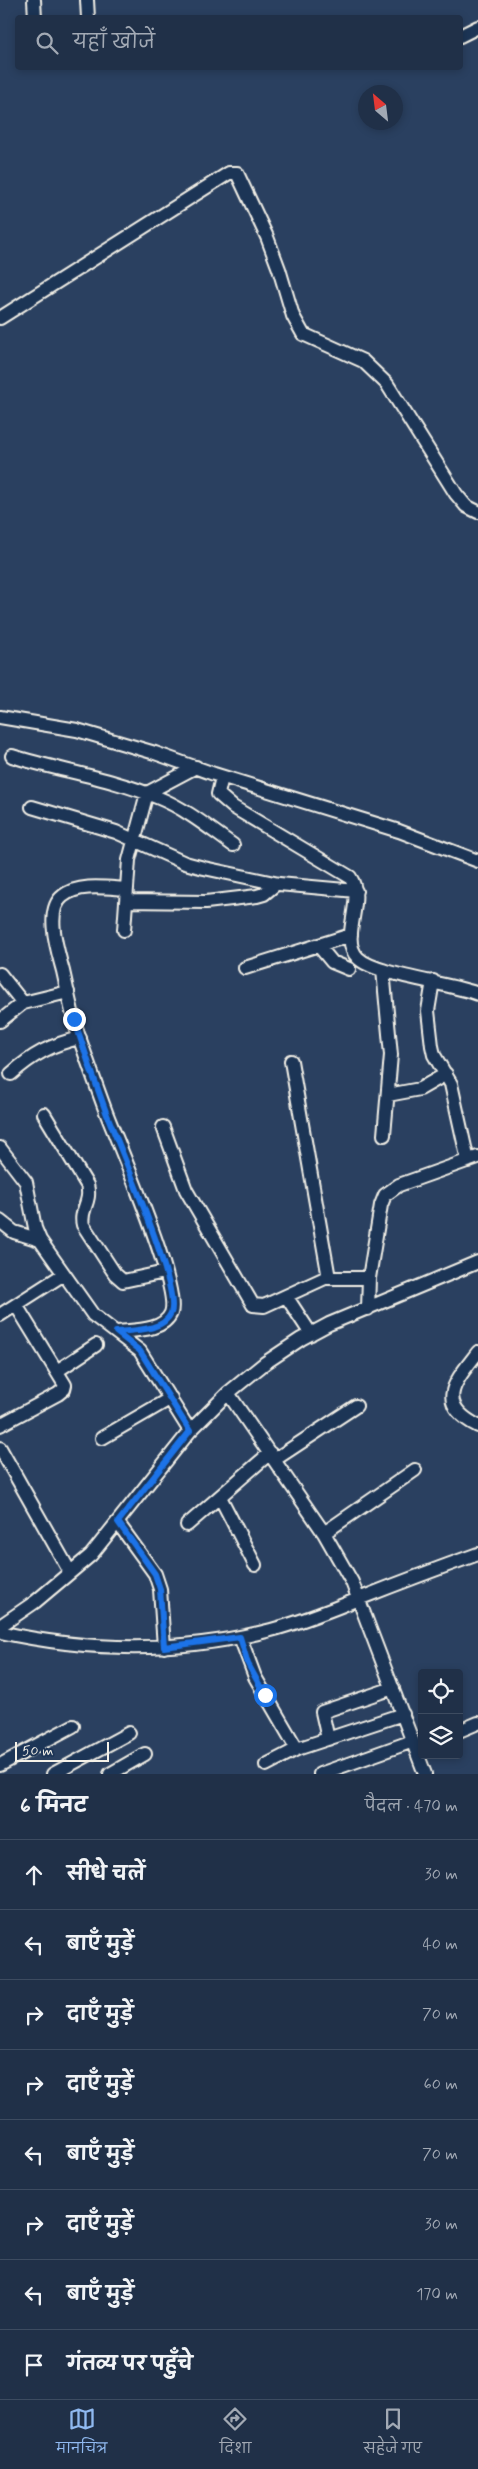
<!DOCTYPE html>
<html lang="hi">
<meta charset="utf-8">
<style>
:root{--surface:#203048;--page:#2d3c52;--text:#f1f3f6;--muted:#a2a9b4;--line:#3d4b60;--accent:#90b9f0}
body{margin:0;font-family:Mynerve,"Playpen Sans Deva",sans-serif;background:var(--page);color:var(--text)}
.controls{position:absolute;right:15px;bottom:15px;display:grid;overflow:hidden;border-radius:5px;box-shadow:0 2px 8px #0003}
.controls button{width:45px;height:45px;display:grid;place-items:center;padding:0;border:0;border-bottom:1px solid var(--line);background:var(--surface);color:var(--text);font:25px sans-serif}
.compass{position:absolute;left:358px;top:85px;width:45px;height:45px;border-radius:50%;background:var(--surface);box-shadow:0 2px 8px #0003;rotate:332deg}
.scale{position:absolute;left:15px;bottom:12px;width:94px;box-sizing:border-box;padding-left:5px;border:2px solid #f4f1e8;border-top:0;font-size:14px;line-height:18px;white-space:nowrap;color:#f4f1e8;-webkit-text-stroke:4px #1d3557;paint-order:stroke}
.stop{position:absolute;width:15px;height:15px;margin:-11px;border:4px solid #1a73e8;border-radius:50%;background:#fff}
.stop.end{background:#1a73e8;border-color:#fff;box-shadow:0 1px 5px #0008}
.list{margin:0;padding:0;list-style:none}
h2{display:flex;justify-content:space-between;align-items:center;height:65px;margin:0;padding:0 20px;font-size:21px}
h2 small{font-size:16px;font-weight:400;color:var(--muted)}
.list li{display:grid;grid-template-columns:32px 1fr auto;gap:15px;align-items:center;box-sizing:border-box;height:70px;padding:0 20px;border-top:1px solid var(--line)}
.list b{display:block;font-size:19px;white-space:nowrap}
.list em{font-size:16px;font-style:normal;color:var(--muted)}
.icon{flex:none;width:28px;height:28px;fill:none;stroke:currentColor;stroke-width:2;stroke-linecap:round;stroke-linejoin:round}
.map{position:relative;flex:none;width:478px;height:1774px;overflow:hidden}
.search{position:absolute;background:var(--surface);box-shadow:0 2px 8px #0003;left:15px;right:15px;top:15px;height:55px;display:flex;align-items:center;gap:12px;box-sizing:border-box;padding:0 18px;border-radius:5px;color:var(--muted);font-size:19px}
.sheet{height:625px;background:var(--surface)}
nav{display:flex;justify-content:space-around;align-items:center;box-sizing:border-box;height:70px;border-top:1px solid var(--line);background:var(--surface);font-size:14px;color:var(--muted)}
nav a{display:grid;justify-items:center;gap:2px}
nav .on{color:var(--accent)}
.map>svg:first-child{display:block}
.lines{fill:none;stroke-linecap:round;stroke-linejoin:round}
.minor-casing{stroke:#f4f1e8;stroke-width:16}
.minor{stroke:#1d3557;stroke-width:12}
.route{stroke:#1a73e8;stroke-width:6}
</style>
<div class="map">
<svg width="478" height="1774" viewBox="0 0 478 1774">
<rect width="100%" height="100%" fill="#2a4060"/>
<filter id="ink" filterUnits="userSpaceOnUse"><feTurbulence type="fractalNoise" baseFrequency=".02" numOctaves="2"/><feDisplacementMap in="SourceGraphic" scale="10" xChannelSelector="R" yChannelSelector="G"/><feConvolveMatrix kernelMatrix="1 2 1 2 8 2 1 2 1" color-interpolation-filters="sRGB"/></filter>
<g filter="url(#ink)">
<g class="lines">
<g class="minor-casing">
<path id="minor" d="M34 0 35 18
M87 0 88 18
M460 36 478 27
M0 318 229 173H237L267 237 279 269 293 316 303 334 363 361 387 384 456 494 466 506 478 512
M0 717 77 730 155 753 214 774 399 831 478 861
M12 756C60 771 112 778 159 798 186 809 209 828 233 845
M222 777 218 794 233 807 350 877C361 893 352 915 351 933 350 941 351 951 358 958 375 975 450 983 478 994
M32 807 116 832 185 863 204 868 279 884 356 891
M126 901 206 902 257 896 264 894 276 884
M124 930 129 860 147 793 196 767
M318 945 332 962 349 969
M245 968 351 935
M383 970 391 1055 384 1135
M0 974 23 1003
M433 981 428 1011 432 1046 434 1055 451 1084 468 1161
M0 1021 23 1003 68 992
M291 1061 329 1278
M11 1074C32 1055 52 1044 80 1038
M388 1095 420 1089 446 1074
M44 1114 87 1185C92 1203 79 1210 83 1225L115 1274 123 1281 165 1272
M163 1127 186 1190 253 1305 264 1306 325 1278H369
M0 1148 26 1182 35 1228 40 1240 93 1315 140 1351 190 1431
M0 1221 14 1232 40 1240
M286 1296 311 1334
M368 1309 369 1278 381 1205 385 1195 399 1185 478 1157
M0 1315 64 1274
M116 1332C132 1330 163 1332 171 1313 181 1288 118 1144 106 1112 97 1088 88 1062 79 1037 72 1016 68 993 63 971 58 952 44 910 63 896 79 883 108 888 126 889
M478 1352C455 1382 434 1403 478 1426
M57 1371 96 1345
M228 1393 324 1533 352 1582 425 1774
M0 1425 58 1394 64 1389 65 1385 16 1305
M102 1438 171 1398
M0 1448 70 1572
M274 1460 356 1406
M220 1497 255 1565
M118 1523 155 1574 160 1589 164 1647
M187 1525 270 1453
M324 1533 415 1470
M0 1626 35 1602 91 1555 190 1431 228 1393 265 1363 301 1339 329 1324 478 1262
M0 1632C90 1652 181 1653 271 1630 302 1622 331 1610 361 1598 399 1583 439 1568 478 1554
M240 1637 255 1677 297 1749
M459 1731 478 1723
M328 1739 322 1712 393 1688
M0 1765 73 1726
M266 1765 297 1749 403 1714
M53 1774 129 1733
M110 1774 145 1754
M320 1774 413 1741"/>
</g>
<use href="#minor" class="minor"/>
</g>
</g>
<g class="lines" filter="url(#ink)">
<path class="route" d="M74 1019C84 1050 95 1082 106 1112 118 1144 181 1288 171 1313 163 1332 132 1330 116 1332L140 1351 190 1431 118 1522 155 1574 160 1589 164 1647 240 1637 248 1664 265 1695"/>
</g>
</svg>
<div class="controls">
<button><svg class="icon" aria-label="locate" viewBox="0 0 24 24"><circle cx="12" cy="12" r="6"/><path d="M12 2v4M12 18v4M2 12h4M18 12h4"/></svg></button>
<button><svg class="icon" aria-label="layers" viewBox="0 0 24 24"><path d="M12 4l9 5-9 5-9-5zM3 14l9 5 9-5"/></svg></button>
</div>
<svg class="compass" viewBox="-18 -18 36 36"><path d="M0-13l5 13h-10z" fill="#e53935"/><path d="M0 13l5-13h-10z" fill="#a2a9b4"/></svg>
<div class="scale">50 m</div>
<div class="stop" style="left:265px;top:1695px"></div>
<div class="stop end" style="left:74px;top:1019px"></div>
<div class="search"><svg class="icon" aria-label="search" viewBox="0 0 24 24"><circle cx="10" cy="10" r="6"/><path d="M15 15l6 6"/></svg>यहाँ खोजें</div>
</div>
<section class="sheet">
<h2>6 मिनट<small>पैदल · 470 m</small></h2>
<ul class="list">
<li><svg class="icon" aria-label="ahead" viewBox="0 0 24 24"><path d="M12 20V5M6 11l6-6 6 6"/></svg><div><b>सीधे चलें</b></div><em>30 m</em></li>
<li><svg class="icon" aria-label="left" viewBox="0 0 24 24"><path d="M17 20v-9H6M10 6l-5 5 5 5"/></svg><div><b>बाएँ मुड़ें</b></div><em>40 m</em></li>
<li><svg class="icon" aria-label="right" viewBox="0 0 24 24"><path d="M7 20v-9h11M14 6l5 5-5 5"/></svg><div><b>दाएँ मुड़ें</b></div><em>70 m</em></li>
<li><svg class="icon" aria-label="right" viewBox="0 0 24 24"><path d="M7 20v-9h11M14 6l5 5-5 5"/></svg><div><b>दाएँ मुड़ें</b></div><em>60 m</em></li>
<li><svg class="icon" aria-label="left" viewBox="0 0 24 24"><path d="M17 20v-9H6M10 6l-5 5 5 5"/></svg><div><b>बाएँ मुड़ें</b></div><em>70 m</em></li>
<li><svg class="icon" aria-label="right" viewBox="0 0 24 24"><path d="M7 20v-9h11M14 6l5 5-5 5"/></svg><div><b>दाएँ मुड़ें</b></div><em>30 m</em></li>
<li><svg class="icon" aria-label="left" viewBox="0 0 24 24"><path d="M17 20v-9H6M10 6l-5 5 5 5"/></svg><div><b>बाएँ मुड़ें</b></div><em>170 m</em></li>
<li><svg class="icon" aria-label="arrive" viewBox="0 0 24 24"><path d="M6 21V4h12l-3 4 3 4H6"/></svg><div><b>गंतव्य पर पहुँचे</b></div></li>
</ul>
</section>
<nav>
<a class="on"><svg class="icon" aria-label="map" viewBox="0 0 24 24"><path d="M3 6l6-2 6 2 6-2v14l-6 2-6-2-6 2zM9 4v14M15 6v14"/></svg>मानचित्र</a>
<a><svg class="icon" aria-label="directions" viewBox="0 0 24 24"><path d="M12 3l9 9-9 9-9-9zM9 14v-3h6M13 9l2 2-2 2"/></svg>दिशा</a>
<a><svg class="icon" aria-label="saved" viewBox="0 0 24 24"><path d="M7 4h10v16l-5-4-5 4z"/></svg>सहेजे गए</a>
</nav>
